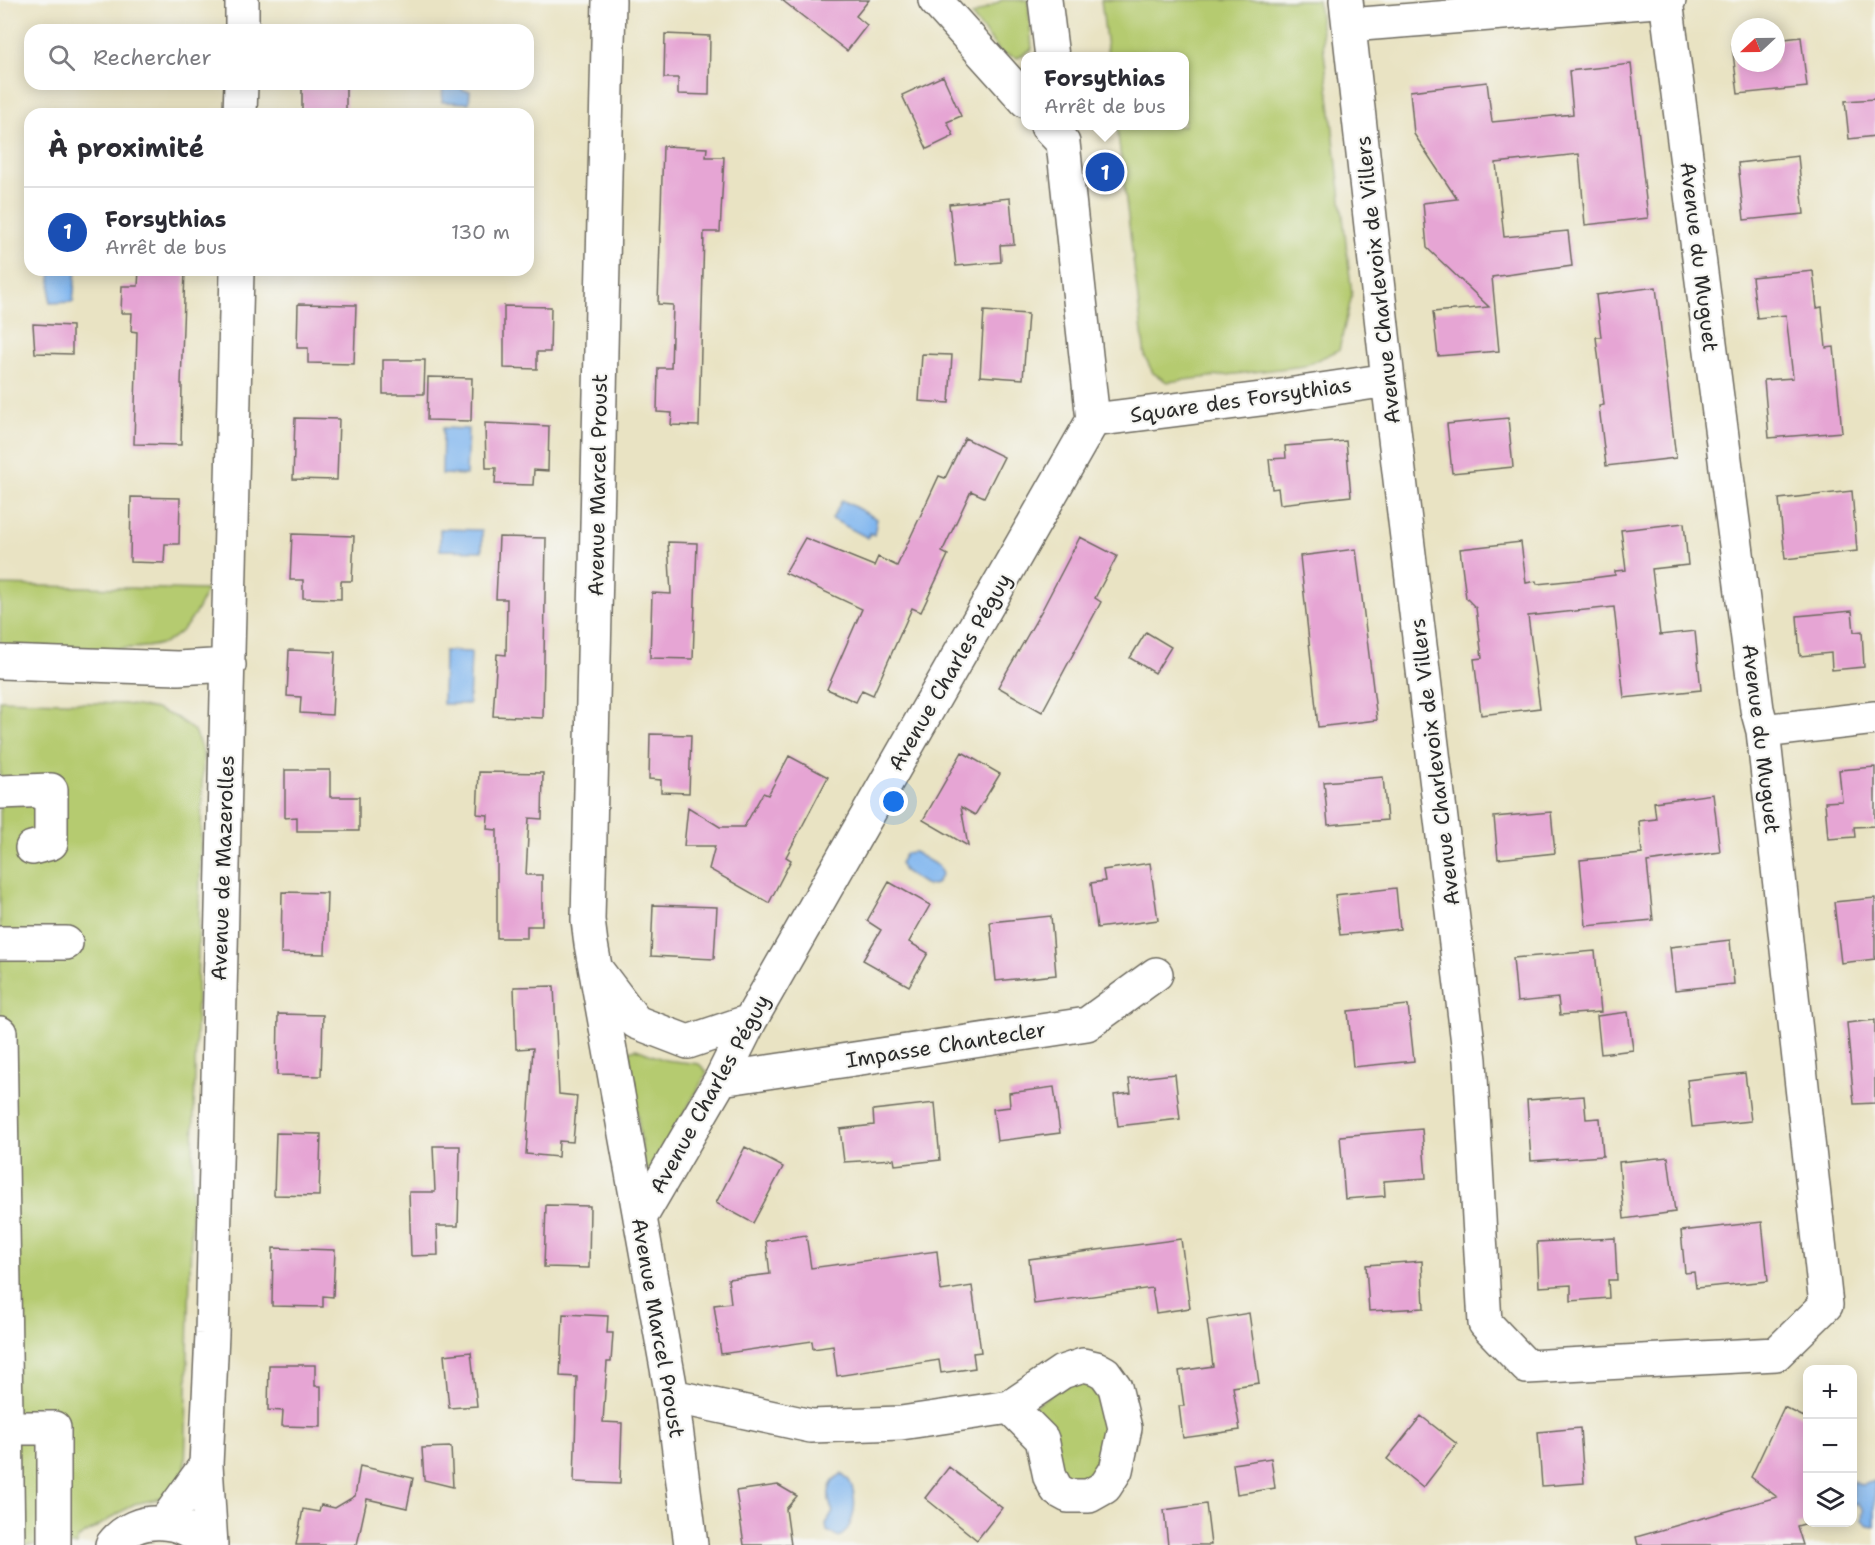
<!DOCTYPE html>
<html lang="fr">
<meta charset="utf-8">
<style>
:root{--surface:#fff;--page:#f7f7f7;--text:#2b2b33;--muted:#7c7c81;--line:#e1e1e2;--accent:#b5179e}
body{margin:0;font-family:"Shantell Sans",sans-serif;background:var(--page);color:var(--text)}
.controls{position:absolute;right:18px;bottom:18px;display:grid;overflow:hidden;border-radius:12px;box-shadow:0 3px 15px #0003}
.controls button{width:54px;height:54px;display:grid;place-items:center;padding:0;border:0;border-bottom:2px solid var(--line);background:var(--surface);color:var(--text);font:30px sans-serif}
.compass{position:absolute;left:1731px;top:18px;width:54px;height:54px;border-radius:50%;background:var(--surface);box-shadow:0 3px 15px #0003;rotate:248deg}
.you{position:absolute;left:894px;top:802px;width:21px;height:21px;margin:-15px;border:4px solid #fff;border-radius:50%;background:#1a73e8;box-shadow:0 0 0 9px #1a73e833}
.badge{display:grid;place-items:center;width:39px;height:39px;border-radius:50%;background:var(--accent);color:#fff;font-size:20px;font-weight:700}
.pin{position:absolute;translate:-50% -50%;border:3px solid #fff;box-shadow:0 2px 6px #0006}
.popup{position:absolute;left:1021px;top:52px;width:168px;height:78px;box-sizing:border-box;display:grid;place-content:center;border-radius:12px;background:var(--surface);filter:drop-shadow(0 2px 4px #0005);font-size:20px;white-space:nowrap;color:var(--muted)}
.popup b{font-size:22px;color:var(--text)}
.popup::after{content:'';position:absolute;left:50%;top:100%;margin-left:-12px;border:12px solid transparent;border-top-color:var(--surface)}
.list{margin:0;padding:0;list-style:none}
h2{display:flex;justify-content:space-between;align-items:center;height:78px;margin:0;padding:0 24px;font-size:26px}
h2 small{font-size:20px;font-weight:400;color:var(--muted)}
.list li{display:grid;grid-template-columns:39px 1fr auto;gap:18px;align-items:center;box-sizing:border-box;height:90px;padding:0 24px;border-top:2px solid var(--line)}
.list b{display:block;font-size:22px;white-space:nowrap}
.list p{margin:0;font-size:20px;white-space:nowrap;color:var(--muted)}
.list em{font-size:20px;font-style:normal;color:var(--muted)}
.icon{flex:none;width:33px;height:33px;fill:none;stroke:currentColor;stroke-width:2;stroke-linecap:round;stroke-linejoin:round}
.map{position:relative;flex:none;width:1875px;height:1545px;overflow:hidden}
.search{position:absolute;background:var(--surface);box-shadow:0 3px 15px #0003;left:24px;top:24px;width:510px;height:66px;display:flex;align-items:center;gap:15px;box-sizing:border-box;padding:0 21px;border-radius:18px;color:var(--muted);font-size:22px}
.panel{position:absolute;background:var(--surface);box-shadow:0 3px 15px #0003;left:24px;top:108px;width:510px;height:168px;border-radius:18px}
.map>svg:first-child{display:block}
.green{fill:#b5cb6f;stroke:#707b4d;stroke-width:1.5}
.water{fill:#80b6ef;stroke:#56708d;stroke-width:1.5}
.building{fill:#e6a5d4}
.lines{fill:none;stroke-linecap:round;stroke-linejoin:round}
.minor-casing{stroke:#6e6b60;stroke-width:36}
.minor{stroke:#fff;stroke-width:33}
.labels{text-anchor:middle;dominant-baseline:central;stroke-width:4.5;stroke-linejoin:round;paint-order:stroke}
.street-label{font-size:21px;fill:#2b2b2b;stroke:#f6f6f2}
</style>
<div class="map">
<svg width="1875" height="1545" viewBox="0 0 1875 1545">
<rect width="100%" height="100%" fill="#f6f6f2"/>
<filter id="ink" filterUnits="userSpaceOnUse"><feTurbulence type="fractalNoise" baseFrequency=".0167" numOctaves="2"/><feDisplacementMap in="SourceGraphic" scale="12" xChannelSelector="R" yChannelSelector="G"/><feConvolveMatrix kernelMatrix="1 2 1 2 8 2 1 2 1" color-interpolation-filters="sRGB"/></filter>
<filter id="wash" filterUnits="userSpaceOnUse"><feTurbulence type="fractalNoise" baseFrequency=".008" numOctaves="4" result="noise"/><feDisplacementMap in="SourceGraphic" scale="24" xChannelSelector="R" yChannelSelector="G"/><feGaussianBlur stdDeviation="1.35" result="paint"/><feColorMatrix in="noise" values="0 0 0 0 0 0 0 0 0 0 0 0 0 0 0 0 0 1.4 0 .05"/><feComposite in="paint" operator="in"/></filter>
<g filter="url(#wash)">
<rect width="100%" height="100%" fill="#e9e3c3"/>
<path class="green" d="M1002 0H1028L1032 49 1018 58 1001 53 972 16Z
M1101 0H1318L1352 295 1339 350 1304 366 1167 382 1153 373 1145 357 1117 126H1184V57L1108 56Z
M0 585 206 590C199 610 187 630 168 641 146 655 35 646 3 645L0 644Z
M0 700 124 704 156 709 177 718 194 731 203 753 185 1472 168 1497 134 1504 77 1539V1545H0Z
M636 1049 665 1060 699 1064 707 1072 651 1174 645 1171 629 1051Z
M1075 1378 1105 1389 1114 1455 1097 1485 1060 1477 1028 1410Z"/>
<path class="water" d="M443 84H462V90L470 91 469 103 442 102Z
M51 270H76L73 302 50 303Z
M443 428 468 429 466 475 442 474Z
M842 500 877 519 874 535 870 533 868 538 832 519Z
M440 529 482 530V551L440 550Z
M444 651 471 652 469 704H443Z
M914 852 938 866 942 874 936 884 927 886 904 871 900 863 906 853Z
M842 1474C861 1484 857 1528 839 1537L827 1531 826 1524 833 1512C826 1498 827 1481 842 1474Z
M1853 1481 1861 1485 1875 1481V1527L1868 1526 1862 1521 1863 1509 1857 1503 1853 1505Z"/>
<g id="blocks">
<path class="building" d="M782 0H869L856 16 867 25 847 51Z
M665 34 710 36 709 95 678 94V78H664Z
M1801 37 1807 87 1738 94 1732 45 1740 44V63H1776V40Z
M1631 64 1648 218 1585 225 1579 154 1496 163 1504 237 1568 231 1572 266 1492 277 1499 351 1438 356 1433 312 1489 307 1427 248 1423 203 1457 199 1414 134 1410 91 1487 82 1492 122 1573 114 1569 71Z
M943 76 961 116 947 122 954 136 927 149 902 95Z
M302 84H346V114H302Z
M1875 99V136L1849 139 1845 101Z
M663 146 707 148 706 157H724L720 232H704L699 426 671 425 672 413 657 412 658 368H671L673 305 658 304Z
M1798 156 1804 214 1744 220 1738 163Z
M1010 198 1014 244 1000 245 1001 262 956 266 949 204Z
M139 270 185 271 181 384H182L181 445 134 444 137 332 131 331 132 313H121L122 286H138Z
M1813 271 1817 308 1822 307 1826 348 1834 347 1842 432 1769 438 1764 380 1793 378 1786 315 1757 318 1752 277Z
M1656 287 1676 458 1606 466 1599 406 1604 405 1596 337H1601L1596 295Z
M298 304 356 305 354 364 308 363V348H297Z
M504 306 551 307 550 352H537V369L504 368Z
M984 311 1028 314 1023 379 980 376Z
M33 324 72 326V354L35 353Z
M922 354 952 355 949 403 919 401Z
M383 360H425L424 394H383Z
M428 377 472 378 471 421 427 420Z
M295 418 339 419 337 480 293 479Z
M1508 418 1513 467 1452 473 1447 424Z
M485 423 549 426 548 471 534 470 533 485 495 484 496 468H486Z
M965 438 1004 457 984 497 971 491 942 552 948 555 921 612 912 608 873 695 862 690 856 702 827 689 862 609 785 573 805 538 874 566 878 557 897 566 939 476 945 478Z
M1346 441 1351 496 1280 504 1278 488 1272 489 1269 459 1286 458 1285 446Z
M1852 491 1857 551 1785 559 1779 499Z
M131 497 180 498 179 544H165L164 563 130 562Z
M1684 523 1688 565 1652 569 1660 635 1695 631 1701 690 1624 698 1614 607 1528 616 1540 708 1481 715 1474 659 1482 658 1476 608 1466 598 1460 549 1521 542 1526 583 1536 581 1537 584 1577 580 1615 575V571L1626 570 1621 530Z
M292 534 354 536 352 581H341V599L303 598V580H290Z
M499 537 546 538 543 718 493 716 497 654 506 655 507 599H496Z
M1080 537 1117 556 1095 598 1101 602 1042 712 998 687 1042 610Z
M668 542 697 543 693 659 650 658 652 593 671 594Z
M1356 549 1377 720 1318 727 1300 556Z
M1852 611 1854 632 1862 631 1864 667 1832 670 1831 653 1800 656 1797 616Z
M1146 632 1171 647 1155 673 1130 658Z
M289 650 335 652 332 715 300 713 301 697 287 696Z
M650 734 691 735 689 793 661 792V780L649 779Z
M962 752 1000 774 975 815 961 807 968 846 923 820Z
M789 756 828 777 786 857 791 860 769 903 709 869 715 846H684L688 807 720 827H744L763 793 768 795Z
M1875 767V826L1854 827 1855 837 1828 839 1825 802 1842 801 1839 770Z
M285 770H330V797H359V831H297V817L285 818Z
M479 772 543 773 542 819 529 818 526 875H542V926H527V938H497V830L487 829 488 815 477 814Z
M1383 777 1387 820 1328 825 1324 782Z
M1713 794 1720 852 1647 862 1653 920 1586 926 1580 860 1642 854 1639 821 1656 819 1654 802Z
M1551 812 1555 853 1498 859 1494 817Z
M1150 863 1158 920 1097 928 1091 883 1105 881 1103 870Z
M889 882 930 905 909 942 928 953 909 986 863 960 881 930 867 921Z
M1396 888 1400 929 1340 935 1335 895Z
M282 892 327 893 325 954 281 953Z
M1875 898V959L1841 963 1834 902Z
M653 905 717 907 714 959 651 956Z
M1051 916 1056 975 996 981 990 922Z
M1730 940 1734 984 1675 990 1670 947Z
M1595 951 1601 1012 1560 1015 1558 998 1517 1002 1513 958Z
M554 986 559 1094 577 1096 573 1142 559 1141 558 1157 526 1154 533 1048 516 1049 514 987Z
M1408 1005 1414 1061 1353 1067 1348 1011Z
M1628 1012 1633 1050 1601 1054 1597 1016Z
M278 1014 323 1015 321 1076 277 1075Z
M1875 1020V1103L1854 1104 1847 1023Z
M1745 1073 1751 1121 1692 1127 1687 1080Z
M1175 1074 1180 1119 1118 1126 1114 1095 1131 1093 1129 1079Z
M1054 1087 1060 1133 997 1141 993 1109 1010 1107 1009 1093Z
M1584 1096 1586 1119 1600 1118 1603 1156 1531 1161 1527 1100Z
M935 1103 940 1160 895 1165 894 1159 844 1162 840 1129 874 1125 873 1110Z
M1422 1129 1426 1178 1384 1181 1385 1196 1345 1199 1340 1136Z
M276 1133 321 1134 319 1196 274 1195Z
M433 1146H460L458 1226H437L438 1255 411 1256 409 1192H435Z
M745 1147 783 1167 753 1223 716 1203Z
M1668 1157 1675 1212 1624 1219 1619 1162Z
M546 1205 590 1206 589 1268 544 1267Z
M1762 1222 1768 1281 1696 1288 1694 1272 1685 1273 1681 1231Z
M806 1235 811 1268 937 1251 941 1291 972 1286 981 1352 973 1353 975 1368 941 1373 939 1360 837 1376 833 1346 813 1349 812 1341 721 1354 714 1305 731 1303 728 1279 770 1274 766 1241Z
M1615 1238 1617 1280H1608L1609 1298 1571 1301V1285L1539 1287 1537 1242Z
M1181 1239 1190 1308 1156 1313 1152 1288 1034 1304 1029 1259Z
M273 1248 335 1250 333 1297 323 1296V1307L272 1306Z
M1422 1261 1424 1308 1369 1311 1366 1265Z
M1249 1313 1259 1383 1233 1387 1240 1430 1183 1438 1179 1406H1184L1179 1371 1213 1366 1207 1320Z
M563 1314 608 1316 607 1333H613L611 1362H607L603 1422 622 1423 620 1484 574 1482 577 1377 560 1376Z
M471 1352 477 1406 449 1408 444 1355Z
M269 1365H315V1386H321V1427L282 1426 283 1411 268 1410Z
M1784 1407 1808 1419V1523L1797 1526 1803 1545H1638L1636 1537 1777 1497 1751 1477Z
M1421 1416 1457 1444 1423 1488 1387 1459Z
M1580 1428 1584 1483 1542 1486 1538 1432Z
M451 1447 453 1487 424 1480 422 1448Z
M1271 1458 1275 1488 1237 1494 1233 1464Z
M360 1466 413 1478 407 1508 367 1499 357 1545H296L303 1509 319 1512 321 1505 335 1508 355 1496Z
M949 1467 1002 1508 977 1540 925 1498Z
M778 1485 797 1496 786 1509 791 1545H744L736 1491Z
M1206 1504 1211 1545H1168L1164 1510Z"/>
</g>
</g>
<g filter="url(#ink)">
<use href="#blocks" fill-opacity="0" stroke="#6e6b60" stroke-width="1.5"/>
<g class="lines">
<g class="minor-casing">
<path id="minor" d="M609 0 588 920 591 944 672 1396 691 1545
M935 0 1026 101
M1045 0 1052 57
M1346 0 1388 380 1470 1060 1485 1323 1527 1367 1776 1354 1826 1305 1763 731 1757 709 1666 0
M1349 25 1669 0
M242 30V0
M240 114 241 84
M1093 420 1261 399 1388 380
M0 662 178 668 229 665
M1763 731 1875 718
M0 792 51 790V843L32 848
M0 943H66
M599 973 636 1022 688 1042 750 1021
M0 1033 8 1545
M721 1079 1087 1024 1156 974
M640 1218 721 1079 750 1021 1093 420 1063 143 1047 126
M672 1396 811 1426 901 1423 1010 1407 1062 1372 1083 1365 1096 1368 1105 1373 1115 1387 1125 1428 1116 1470 1105 1487 1089 1496H1068L1057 1490 1050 1477 1042 1439 1010 1407
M5 1428H54V1545
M165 1522 206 1465
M112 1545C136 1513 184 1518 208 1545
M211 1545 206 1465 212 1334 237 270"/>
</g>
<use href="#minor" class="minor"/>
</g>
</g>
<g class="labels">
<g class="street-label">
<text transform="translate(1699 257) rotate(83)">Avenue du Muguet</text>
<text transform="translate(1378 280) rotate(-96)">Avenue Charlevoix de Villers</text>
<text transform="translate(1241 400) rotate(-8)">Square des Forsythias</text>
<text transform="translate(598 485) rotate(-89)">Avenue Marcel Proust</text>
<text transform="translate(950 672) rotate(-60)">Avenue Charles Péguy</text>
<text transform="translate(1761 739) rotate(83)">Avenue du Muguet</text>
<text transform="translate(1435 762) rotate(-97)">Avenue Charlevoix de Villers</text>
<text transform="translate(223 868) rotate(-88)">Avenue de Mazerolles</text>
<text transform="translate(946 1045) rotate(-9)">Impasse Chantecler</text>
<text transform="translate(710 1094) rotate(-61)">Avenue Charles Péguy</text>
<text transform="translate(658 1328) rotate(80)">Avenue Marcel Proust</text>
</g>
</g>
</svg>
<div class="controls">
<button>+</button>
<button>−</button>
<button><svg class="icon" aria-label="layers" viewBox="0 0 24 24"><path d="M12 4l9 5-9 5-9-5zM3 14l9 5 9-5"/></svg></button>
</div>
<svg class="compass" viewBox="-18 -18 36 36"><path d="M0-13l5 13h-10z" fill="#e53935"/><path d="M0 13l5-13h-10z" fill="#7c7c81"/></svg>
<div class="you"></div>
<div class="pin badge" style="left:1105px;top:172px;background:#1a4fb4">1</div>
<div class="popup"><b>Forsythias</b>Arrêt de bus</div>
<div class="search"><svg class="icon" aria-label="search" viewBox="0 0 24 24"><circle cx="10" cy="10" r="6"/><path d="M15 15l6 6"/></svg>Rechercher</div>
<section class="panel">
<h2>À proximité<small></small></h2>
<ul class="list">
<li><span class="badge" style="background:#1a4fb4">1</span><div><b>Forsythias</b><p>Arrêt de bus</p></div><em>130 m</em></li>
</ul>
</section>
</div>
